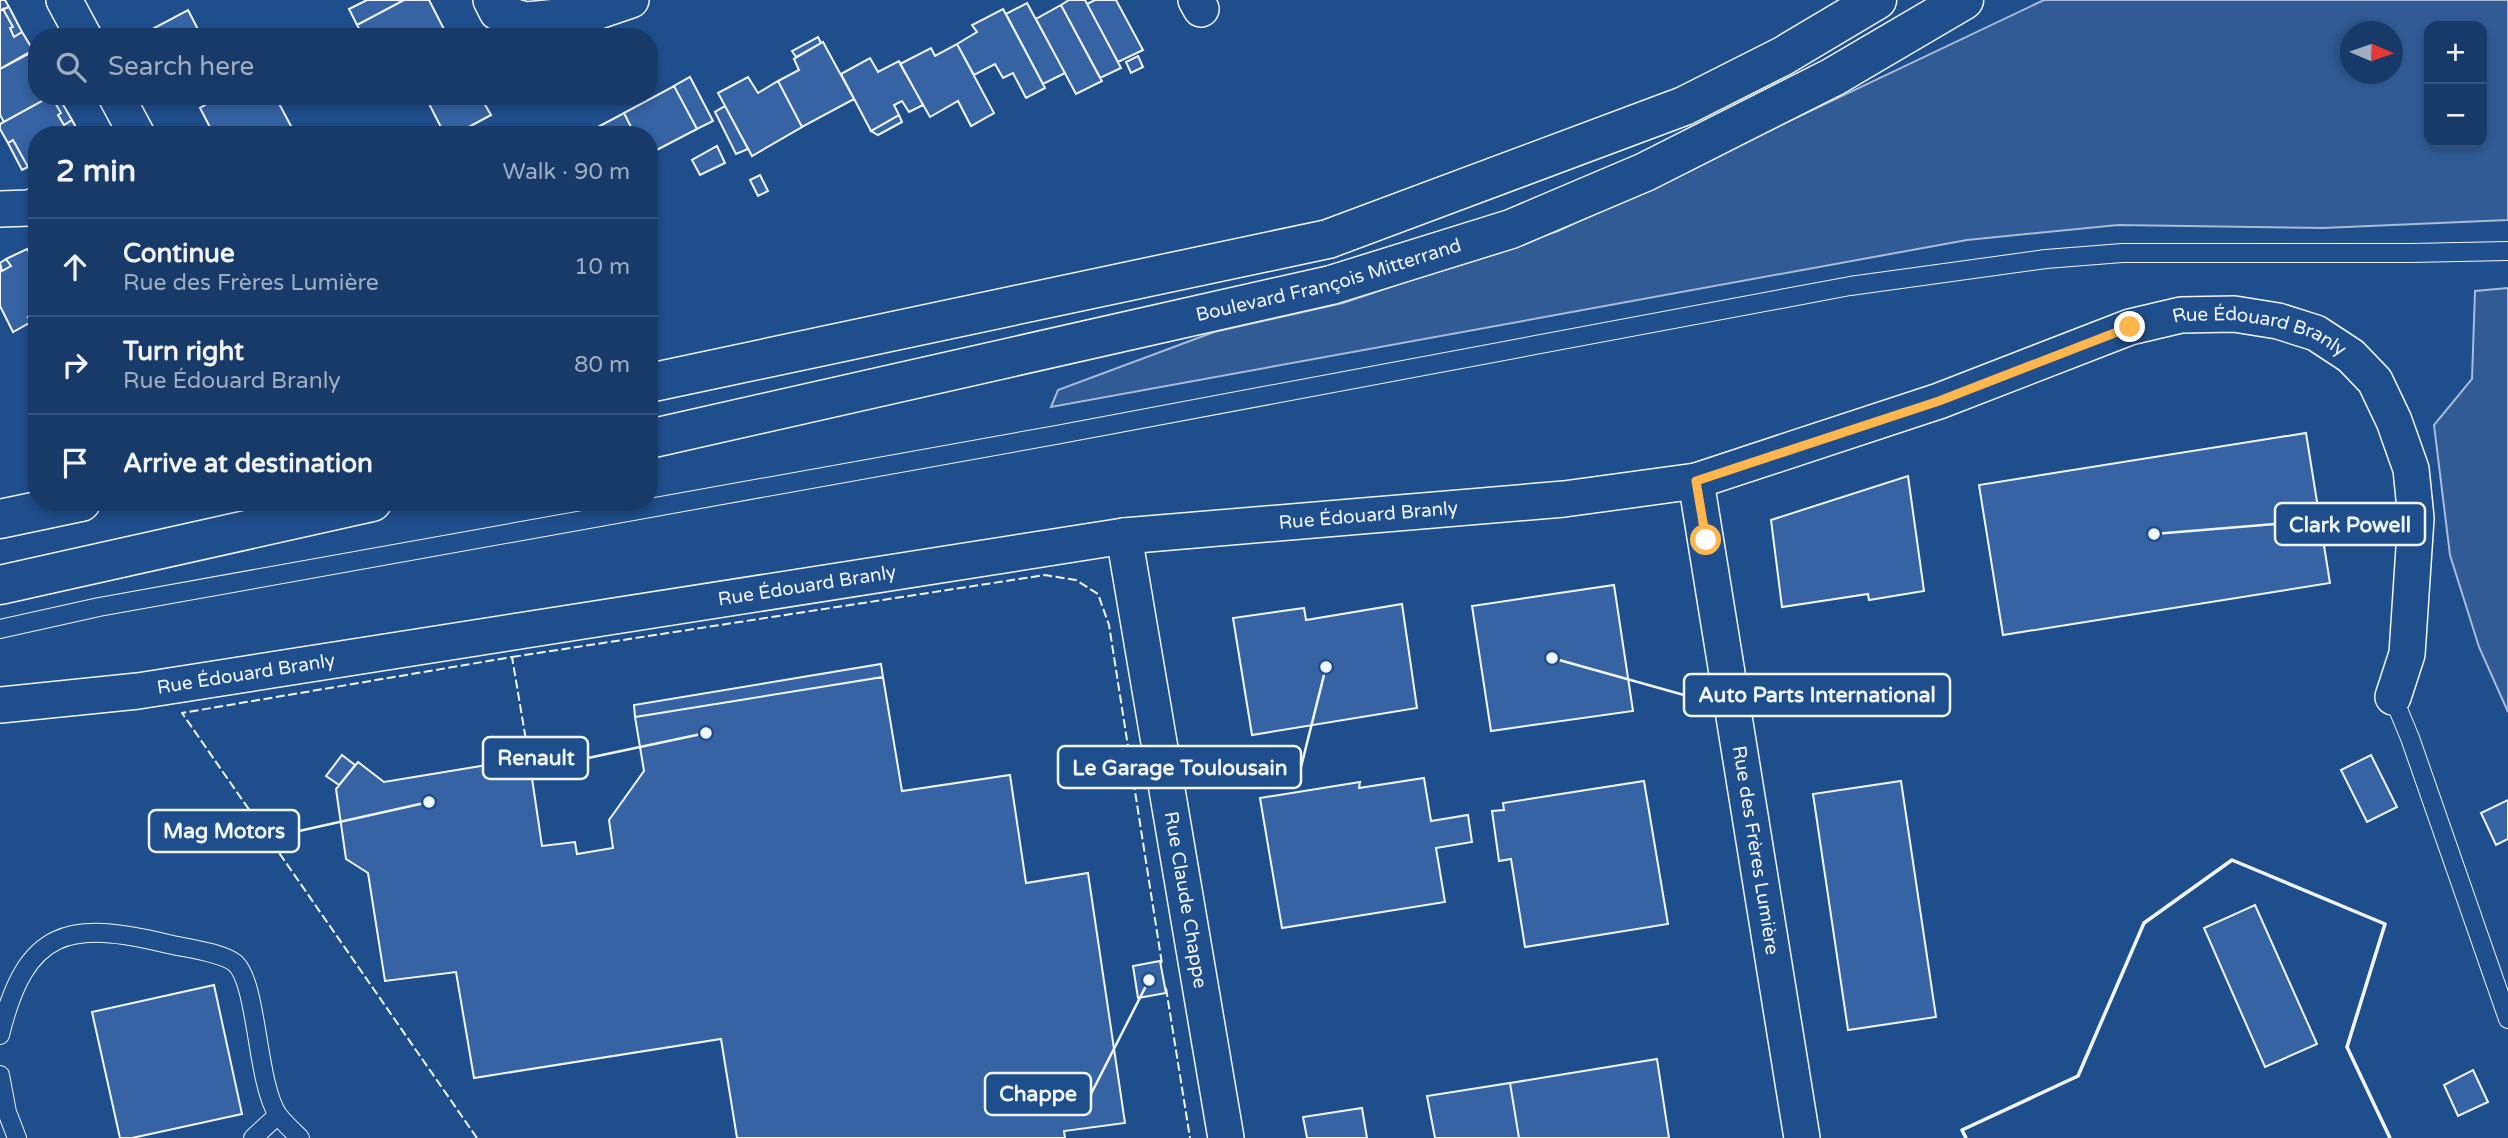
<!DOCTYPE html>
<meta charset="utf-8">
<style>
:root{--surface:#173a69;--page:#244571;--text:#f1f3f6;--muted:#9eadc0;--line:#36547d}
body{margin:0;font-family:"Varela Round",sans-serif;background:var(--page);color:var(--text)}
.controls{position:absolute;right:21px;top:21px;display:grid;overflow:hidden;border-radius:14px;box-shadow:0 4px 10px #0003}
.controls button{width:63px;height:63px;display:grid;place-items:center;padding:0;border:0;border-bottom:2px solid var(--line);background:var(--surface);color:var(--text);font:35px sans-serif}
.compass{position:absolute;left:2340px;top:21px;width:63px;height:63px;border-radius:50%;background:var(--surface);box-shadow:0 4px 10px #0003;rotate:92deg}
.stop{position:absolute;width:21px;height:21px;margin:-16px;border:5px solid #ffb74d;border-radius:50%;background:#fff}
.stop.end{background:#ffb74d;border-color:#fff;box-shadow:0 2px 7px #0008}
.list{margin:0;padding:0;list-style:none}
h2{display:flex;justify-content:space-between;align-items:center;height:91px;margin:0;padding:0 28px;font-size:30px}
h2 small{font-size:23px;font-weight:400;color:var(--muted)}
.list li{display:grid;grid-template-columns:46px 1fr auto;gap:21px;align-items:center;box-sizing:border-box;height:98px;padding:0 28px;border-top:2px solid var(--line)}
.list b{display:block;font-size:26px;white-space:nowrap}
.list p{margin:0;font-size:23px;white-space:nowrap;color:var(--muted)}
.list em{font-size:23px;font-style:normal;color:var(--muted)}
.icon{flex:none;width:38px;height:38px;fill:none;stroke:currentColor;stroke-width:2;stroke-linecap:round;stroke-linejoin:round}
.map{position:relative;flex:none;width:2508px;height:1138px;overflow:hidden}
.search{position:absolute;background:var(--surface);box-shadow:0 4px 10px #0003;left:28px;top:28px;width:630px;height:77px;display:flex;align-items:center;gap:18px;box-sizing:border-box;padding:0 24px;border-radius:28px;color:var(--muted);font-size:26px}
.panel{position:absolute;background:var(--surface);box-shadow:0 4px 10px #0003;left:28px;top:126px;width:630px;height:385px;border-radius:28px}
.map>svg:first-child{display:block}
.built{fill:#305b95;stroke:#a8bbd7;stroke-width:2;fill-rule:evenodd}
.building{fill:#3563a3;stroke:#f2f6ff;stroke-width:2}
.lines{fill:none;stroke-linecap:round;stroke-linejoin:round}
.service-casing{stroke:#f2f6ff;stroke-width:20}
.minor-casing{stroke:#f2f6ff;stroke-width:38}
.primary-casing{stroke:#f2f6ff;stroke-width:41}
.service{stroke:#1f4e8c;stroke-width:18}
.minor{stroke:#1f4e8c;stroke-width:35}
.primary{stroke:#1f4e8c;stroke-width:38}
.fence{stroke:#f2f6ff;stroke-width:2;stroke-dasharray:9 3.5;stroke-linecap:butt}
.wall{stroke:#f2f6ff;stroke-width:3.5}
.route{stroke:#ffb74d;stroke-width:9}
.labels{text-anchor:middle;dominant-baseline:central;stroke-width:5;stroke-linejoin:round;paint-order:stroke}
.street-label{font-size:19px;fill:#f2f6ff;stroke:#1f4e8c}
.leader{fill:none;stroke:#f2f6ff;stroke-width:2.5}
.callout-dot{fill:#f2f6ff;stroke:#1f4e8c;stroke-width:2.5}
.callout{fill:#1f4e8c;stroke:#f2f6ff;stroke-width:2.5}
.callout-label{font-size:21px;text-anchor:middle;font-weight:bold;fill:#f2f6ff}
</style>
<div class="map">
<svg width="2508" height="1138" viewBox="0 0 2508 1138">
<rect width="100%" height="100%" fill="#1f4e8c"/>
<path class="built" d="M2044 0H2508V220L2323 228 2118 225 1967 240 1051 407 1058 390 1214 332 1343 303 1558 231ZM2429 26H2482V142H2429ZM2350 32H2392V74H2350Z
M2508 288V712L2479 647 2450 555 2434 425 2472 379 2475 291Z"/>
<path class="building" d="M0 0H5L9 7 0 11Z
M367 0H404L357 25 349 9Z
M404 0H429L448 37H393L391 33 383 37H364L357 25Z
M1069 0H1085L1121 68 1100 78 1061 5Z
M1095 0H1116L1143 50 1118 62 1087 4Z
M1027 3 1065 73 1043 84 1006 14Z
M1061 5 1102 81 1076 94 1036 19Z
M9 7 22 32 14 37 10 28 13 27 3 9Z
M3 9 13 27 10 28 14 37 22 32 33 50 0 69V11Z
M1003 9 1045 88 1026 98 1013 73 1003 78 995 64 974 75 957 44 977 32 972 25Z
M188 10 202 37H144L143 34Z
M818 37 821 43 796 57 792 51Z
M823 42 854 99 802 127 778 81 799 70 794 59Z
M957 44 994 113 971 126 958 101 930 117 900 64 931 48 935 56Z
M33 50 37 57V78L34 72 36 71 28 54Z
M28 54 36 71 34 72 37 78V96H51L4 122 0 115V69Z
M1138 56 1143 67 1131 73 1126 62Z
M870 58 878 72 899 61 923 105 909 112 902 101 894 105 899 115 871 131 841 74Z
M690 77 713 121 697 129 674 86Z
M748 77 758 93 778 81 802 127 752 156 718 93Z
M674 86 697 129 649 154V135H635L624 113Z
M51 96H58L72 120 64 125 58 115 61 113Z
M51 96 61 113 58 115 64 125 72 120 80 135H37V162L28 167 13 140 8 143 0 129V124Z
M221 96H275L291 126 275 135H214L200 108Z
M425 96H480L491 115 454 135H445Z
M725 106 748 149 736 154 715 112Z
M624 113 635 135H583L596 128Z
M899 115 902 122 878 135 871 131Z
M13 140 28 167 22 170 8 143Z
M717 146 725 163 700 175 692 160Z
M760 175 768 191 758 196 750 180Z
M27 249 37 266V312L28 317 31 322 13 332 0 306V269L2 271 11 266 6 259Z
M6 259 11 266 2 271 0 263Z
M37 312V319L31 322 28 317Z
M2306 433 2330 583 2003 635 1979 485Z
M1908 476 1924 591 1869 600 1868 594 1782 607 1771 520Z
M1614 585 1633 711 1491 731 1472 606Z
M1402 604 1417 708 1252 735 1233 618 1304 608 1306 620Z
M881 664 883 677 635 717 634 705Z
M883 677 902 791 1010 775 1026 883 1088 873 1125 1123 1064 1131 1065 1138H737L721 1039 474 1078 456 972 385 981 368 873 346 859 336 789 358 762 384 782 529 758 542 846 575 842 577 854 613 848 609 820 644 771 635 717Z
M342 755 355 765 339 785 326 776Z
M2371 755 2397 807 2367 822 2341 770Z
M1424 778 1431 821 1468 815 1472 842 1436 848 1445 902 1282 928 1260 798 1360 782 1359 788Z
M1644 781 1668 924 1525 947 1511 859 1499 861 1492 811 1504 810 1503 803Z
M1901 781 1936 1017 1848 1030 1813 794Z
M2508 800V839L2496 845 2481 813Z
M2255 905 2317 1044 2265 1067 2204 928Z
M1160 961 1166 993 1138 998 1133 966Z
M214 985 242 1114 132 1138H120L92 1012Z
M1657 1059 1669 1138H1519L1510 1083Z
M2473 1070 2488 1102 2458 1116 2444 1085Z
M1510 1083 1519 1138H1435L1427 1096Z
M1362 1108 1367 1138H1307L1303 1117Z"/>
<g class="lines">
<g class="service-casing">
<path id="service" d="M0 629 99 607 1056 435 1850 286 2046 259 2122 253H2410L2508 251
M2393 697 2410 738 2508 1019
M0 1035C26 928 69 920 168 944 185 948 221 952 235 963 258 983 256 1082 278 1115 284 1123 293 1131 300 1138
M0 1075 7 1112 17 1138
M253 1138 278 1115"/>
</g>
<g class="minor-casing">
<g id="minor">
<path d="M64 0 84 37"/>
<path d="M491 0 497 12 526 20 590 14 631 0"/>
<path d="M1196 0 1201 9"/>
<path d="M116 96 137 135"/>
<path d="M0 209 29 208 37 205"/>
<path id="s1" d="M1696 481 1802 1138"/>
<path id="s2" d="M1124 536 1226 1138"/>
<path id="s3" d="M0 705 138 691 1124 536 1564 499 1696 481 1939 401 2130 327 2181 315 2234 314 2278 321 2316 333 2351 356 2375 381 2394 421 2411 469 2416 518 2407 654 2393 697"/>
</g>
</g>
<g class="primary-casing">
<g id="primary">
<path d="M649 383 1328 239 1684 106 1783 56 1877 0"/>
<path id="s4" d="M649 439 1331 285 1511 229 1645 172 1833 77 1964 0"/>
<path d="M0 519 81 502"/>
<path d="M0 585 372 502"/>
</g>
</g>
<use href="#service" class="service"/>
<use href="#minor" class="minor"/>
<use href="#primary" class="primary"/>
<path class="fence" d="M512 657 1045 575 1076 580 1098 594 1109 625 1162 964
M1166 988 1190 1138
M477 1138 182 713 512 657 529 758"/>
<path class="wall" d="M1966 1138 1962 1130 2078 1076 2144 923 2232 860 2385 924 2347 1047 2390 1138"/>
</g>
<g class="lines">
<path class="route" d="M1706 540 1696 481 1939 401 2130 327"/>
</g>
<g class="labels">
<g class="street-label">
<text stroke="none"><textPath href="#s4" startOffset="698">Boulevard François Mitterrand</textPath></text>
<text stroke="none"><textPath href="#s3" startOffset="2306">Rue Édouard Branly</textPath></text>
<text stroke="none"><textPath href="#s3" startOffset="1382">Rue Édouard Branly</textPath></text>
<text stroke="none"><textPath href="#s3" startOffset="816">Rue Édouard Branly</textPath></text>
<text stroke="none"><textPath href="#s3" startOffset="248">Rue Édouard Branly</textPath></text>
<text stroke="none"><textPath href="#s1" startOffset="374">Rue des Frères Lumière</textPath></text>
<text stroke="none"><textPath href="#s2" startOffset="369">Rue Claude Chappe</textPath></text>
</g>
</g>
<path class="leader" d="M2154 534L2275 524M1552 658L1684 695M706 733L588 758M1326 667L1301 767M429 802L299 831M1149 980L1091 1094"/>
<g class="callout-dot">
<circle cx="2154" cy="534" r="7"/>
<circle cx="1552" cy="658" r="7"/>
<circle cx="706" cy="733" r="7"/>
<circle cx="1326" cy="667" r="7"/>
<circle cx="429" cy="802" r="7"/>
<circle cx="1149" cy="980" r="7"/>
</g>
<g class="callout">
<rect x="2275" y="503" width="150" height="42" rx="7"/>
<rect x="1684" y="674" width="266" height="42" rx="7"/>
<rect x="483" y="737" width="105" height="42" rx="7"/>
<rect x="1058" y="746" width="243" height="42" rx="7"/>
<rect x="149" y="810" width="150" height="42" rx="7"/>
<rect x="985" y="1073" width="106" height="42" rx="7"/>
</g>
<g class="callout-label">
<text x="2350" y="532">Clark Powell</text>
<text x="1817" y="702">Auto Parts International</text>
<text x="536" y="765">Renault</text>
<text x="1180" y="775">Le Garage Toulousain</text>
<text x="224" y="838">Mag Motors</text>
<text x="1038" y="1101">Chappe</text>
</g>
</svg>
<div class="controls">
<button>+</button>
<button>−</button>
</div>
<svg class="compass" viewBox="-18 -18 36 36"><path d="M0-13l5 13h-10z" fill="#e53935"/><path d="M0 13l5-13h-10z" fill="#9eadc0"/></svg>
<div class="stop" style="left:1706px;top:540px"></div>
<div class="stop end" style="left:2130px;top:327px"></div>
<div class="search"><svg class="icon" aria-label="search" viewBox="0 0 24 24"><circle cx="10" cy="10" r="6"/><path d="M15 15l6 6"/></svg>Search here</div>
<section class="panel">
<h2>2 min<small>Walk · 90 m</small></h2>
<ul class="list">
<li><svg class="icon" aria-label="ahead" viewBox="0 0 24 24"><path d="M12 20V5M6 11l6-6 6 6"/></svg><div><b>Continue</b><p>Rue des Frères Lumière</p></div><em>10 m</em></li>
<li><svg class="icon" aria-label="right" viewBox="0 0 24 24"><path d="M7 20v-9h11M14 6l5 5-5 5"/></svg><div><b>Turn right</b><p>Rue Édouard Branly</p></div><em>80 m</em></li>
<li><svg class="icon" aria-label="arrive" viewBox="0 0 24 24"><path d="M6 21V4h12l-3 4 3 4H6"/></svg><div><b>Arrive at destination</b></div></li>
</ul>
</section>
</div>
